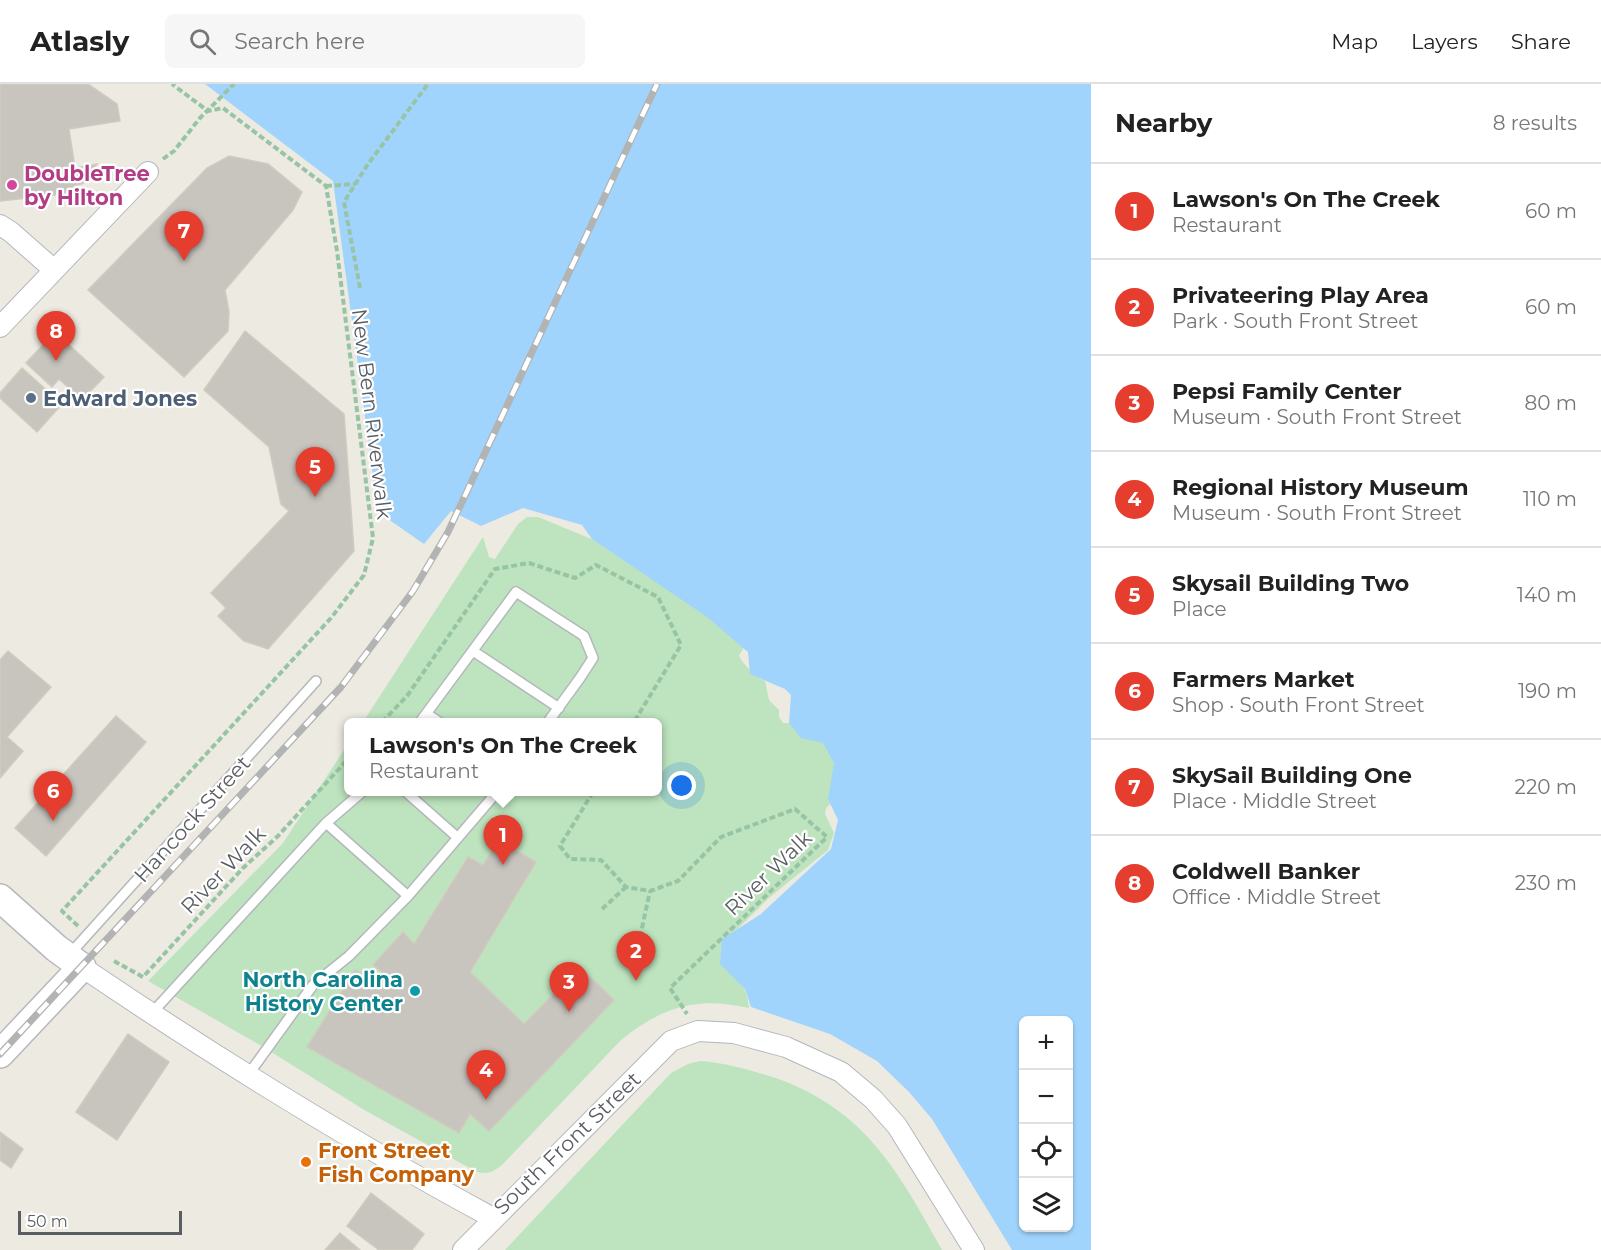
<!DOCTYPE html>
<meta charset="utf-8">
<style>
:root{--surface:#fff;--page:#f6f6f6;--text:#222;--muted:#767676;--line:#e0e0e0;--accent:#e53d2e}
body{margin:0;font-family:Montserrat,sans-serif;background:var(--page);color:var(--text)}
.controls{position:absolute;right:18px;bottom:18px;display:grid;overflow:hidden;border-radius:9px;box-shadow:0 2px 4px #0004}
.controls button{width:54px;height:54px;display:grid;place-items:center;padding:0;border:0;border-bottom:2px solid var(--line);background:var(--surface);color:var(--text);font:30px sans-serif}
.scale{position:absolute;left:18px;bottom:15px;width:164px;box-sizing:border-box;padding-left:6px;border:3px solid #5a5d62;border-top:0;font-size:16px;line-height:21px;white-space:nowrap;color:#5a5d62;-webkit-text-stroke:4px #fff;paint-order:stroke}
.you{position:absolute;left:682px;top:702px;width:21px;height:21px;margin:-15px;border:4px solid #fff;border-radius:50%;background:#1a73e8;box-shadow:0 0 0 9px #1a73e833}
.badge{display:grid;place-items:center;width:39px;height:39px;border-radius:50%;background:var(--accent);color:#fff;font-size:20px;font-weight:700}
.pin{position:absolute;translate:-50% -50px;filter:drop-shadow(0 2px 3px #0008)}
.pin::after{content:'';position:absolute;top:32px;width:21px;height:18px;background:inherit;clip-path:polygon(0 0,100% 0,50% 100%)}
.popup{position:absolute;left:344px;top:634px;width:318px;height:78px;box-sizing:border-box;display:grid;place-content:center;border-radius:9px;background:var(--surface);filter:drop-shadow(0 2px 4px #0005);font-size:20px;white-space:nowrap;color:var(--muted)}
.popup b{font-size:22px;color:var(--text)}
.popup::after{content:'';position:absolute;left:50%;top:100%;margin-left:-12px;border:12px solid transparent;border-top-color:var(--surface)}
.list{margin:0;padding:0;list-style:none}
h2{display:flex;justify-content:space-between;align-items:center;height:78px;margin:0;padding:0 24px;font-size:26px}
h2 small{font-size:20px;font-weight:400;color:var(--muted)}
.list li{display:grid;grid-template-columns:39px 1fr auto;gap:18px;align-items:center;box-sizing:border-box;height:96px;padding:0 24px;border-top:2px solid var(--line)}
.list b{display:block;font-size:22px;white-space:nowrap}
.list p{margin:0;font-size:20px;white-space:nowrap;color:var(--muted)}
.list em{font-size:20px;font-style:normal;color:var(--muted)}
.icon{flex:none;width:33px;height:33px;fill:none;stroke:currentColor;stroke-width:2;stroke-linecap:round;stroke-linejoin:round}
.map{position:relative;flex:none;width:1091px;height:1166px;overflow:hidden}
header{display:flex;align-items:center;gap:36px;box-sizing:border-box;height:84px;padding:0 30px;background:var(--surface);border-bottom:2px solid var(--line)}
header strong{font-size:28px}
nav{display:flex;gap:33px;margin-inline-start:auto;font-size:21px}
.search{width:420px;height:54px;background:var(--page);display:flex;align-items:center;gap:15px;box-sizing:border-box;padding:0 21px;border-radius:9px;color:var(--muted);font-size:22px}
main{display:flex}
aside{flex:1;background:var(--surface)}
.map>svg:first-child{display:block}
.green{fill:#bde4be}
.water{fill:#a0d4fd;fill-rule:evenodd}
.building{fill:#c8c4be;stroke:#d1cbbf;stroke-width:1.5}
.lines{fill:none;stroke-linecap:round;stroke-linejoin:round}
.lane-casing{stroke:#b4b7bb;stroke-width:12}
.street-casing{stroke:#b4b7bb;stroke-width:22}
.secondary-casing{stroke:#b5b8be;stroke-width:30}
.path{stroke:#97c4a4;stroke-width:4;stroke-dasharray:6 3;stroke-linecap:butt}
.lane{stroke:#fff;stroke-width:9}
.street{stroke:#fff;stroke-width:20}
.secondary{stroke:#fff;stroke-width:27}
.rail-casing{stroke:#b2b3b3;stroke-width:7}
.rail{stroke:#fff;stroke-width:4.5;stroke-dasharray:14;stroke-linecap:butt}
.hotel-dot{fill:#d1479c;stroke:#fff;stroke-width:2}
.service-dot{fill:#5c6f8a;stroke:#fff;stroke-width:2}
.culture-dot{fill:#0f9aa8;stroke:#fff;stroke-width:2}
.food-dot{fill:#e8710a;stroke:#fff;stroke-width:2}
.labels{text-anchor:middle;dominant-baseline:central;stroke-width:4.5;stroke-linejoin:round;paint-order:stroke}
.hotel-label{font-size:21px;font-weight:bold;fill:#b23c85;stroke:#fff;text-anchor:start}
.service-label{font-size:21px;font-weight:bold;fill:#4e5e75;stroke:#fff;text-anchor:start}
.street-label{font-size:21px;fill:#5a5d62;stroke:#fff}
.culture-label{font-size:21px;font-weight:bold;fill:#0d838f;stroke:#fff;text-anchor:end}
.food-label{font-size:21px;font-weight:bold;fill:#c56008;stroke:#fff;text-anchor:start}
</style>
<header>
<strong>Atlasly</strong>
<div class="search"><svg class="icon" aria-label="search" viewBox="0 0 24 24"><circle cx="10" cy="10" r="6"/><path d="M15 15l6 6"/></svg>Search here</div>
<nav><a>Map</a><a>Layers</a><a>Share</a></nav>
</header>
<main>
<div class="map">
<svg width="1091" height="1166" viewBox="0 0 1091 1166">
<rect width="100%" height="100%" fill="#eceae1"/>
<path class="green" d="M527 433H538L594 456 747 559 739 571C742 580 756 593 765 597L769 616 779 626V633L783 639H791L799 627 858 694 826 724 825 730 834 749 828 766 770 813 722 860C720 880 735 889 744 904 747 910 748 917 749 924 697 912 662 923 621 956L503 1080C494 1087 489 1091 477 1088L366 1027 260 961 148 897 283 759 348 660V708H658V638H363L483 453 489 473 495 475 518 440Z
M700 977C725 979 742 984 766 991 861 1020 897 1084 942 1166H505L671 989 688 980Z"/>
<path class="water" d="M205 0H1091V1166H1012L932 1035 909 1008 877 977 830 950 751 923 745 905 720 880 722 855 761 830 831 765 838 736 828 715 834 679 823 659 801 654 789 639 791 611 785 605 750 590 748 568 707 533 592 455 582 441 523 424 481 442 451 427 424 460 378 428 333 97ZM1023 936H1068V1144H1023Z"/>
<path class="building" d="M0 0H88L117 20 120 37 69 45 75 84 97 80 84 99 74 102 64 110 0 117Z
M229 72 268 80 302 108 293 126 225 206 229 228 228 247 184 293 88 206 207 84Z
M245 247 344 330 354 467 268 565 244 557 218 532 226 524 211 509 289 427 281 420 269 363 204 306Z
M55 248 104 293 82 316 59 295 52 303 26 279Z
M22 284 62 320 37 348 0 314V309Z
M8 567 51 603 7 653 23 667 0 694V576Z
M116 632 146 658 46 772 15 744Z
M499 756 536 778 470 888 524 940 580 883 614 916 489 1047 470 1030 459 1049 307 963 355 886 374 897 382 888 373 881 403 848 414 860 468 773 483 781Z
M128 950 169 978 117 1056 76 1028Z
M0 1048 23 1065 11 1084 0 1076Z
M371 1109 424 1150 412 1166H379L347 1142Z
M340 1149 360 1166H325Z"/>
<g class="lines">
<g class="lane-casing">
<path id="lane" d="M473 567 559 624
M427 630 439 638
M420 638 516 508 584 552 593 574 580 594 548 638
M406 708 457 753
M326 739 408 812 497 708
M69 871 316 597
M151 930 326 739 362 708
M248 991 313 901 349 872 408 812"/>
</g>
<g class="street-casing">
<path id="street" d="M0 141 11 148 53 185
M0 243 148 88
M82 883C215 973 352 1058 493 1134
M463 1166 671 957 698 947 734 949 786 963 841 988 873 1015 897 1042 974 1166"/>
</g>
<g class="secondary-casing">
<path id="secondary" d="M0 814 56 864 82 883 0 970"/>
</g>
<path class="path" d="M163 75 174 67 200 34 234 0
M326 102 355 100
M360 204 344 118 368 80 428 0
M382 638 407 612 495 485 529 479 575 494 596 481 658 513 681 561 634 638
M593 708 560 762 570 775 601 776 626 803 650 807 678 797 721 753 795 725 827 753 670 904 687 930
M602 825 626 803
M78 842 62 827 331 534 364 491 373 454 337 167 326 102 223 24 208 27 172 0
M640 853 650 807
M114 877 143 893 243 784 278 752 348 675"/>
<use href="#lane" class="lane"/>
<use href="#street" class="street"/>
<use href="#secondary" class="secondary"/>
<g class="rail-casing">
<path id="rail" d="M0 970 341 603 413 507 448 448 657 0"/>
</g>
<use href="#rail" class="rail"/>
</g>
<circle class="hotel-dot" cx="12" cy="101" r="6"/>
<circle class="service-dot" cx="31" cy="314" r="6"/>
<circle class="culture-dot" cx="415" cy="907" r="6"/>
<circle class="food-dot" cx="306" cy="1078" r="6"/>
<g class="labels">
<g class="hotel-label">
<text x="24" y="89">DoubleTree<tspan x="24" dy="24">by Hilton</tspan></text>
</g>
<g class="service-label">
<text x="43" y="314">Edward Jones</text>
</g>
<g class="street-label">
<text transform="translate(372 330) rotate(83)">New Bern Riverwalk</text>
<text transform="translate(192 735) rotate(-48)">Hancock Street</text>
<text transform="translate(223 786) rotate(-46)">River Walk</text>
<text transform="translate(768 789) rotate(-44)">River Walk</text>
<text transform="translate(567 1059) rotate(-44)">South Front Street</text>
</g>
<g class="culture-label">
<text x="403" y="895">North Carolina<tspan x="403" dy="24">History Center</tspan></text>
</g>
<g class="food-label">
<text x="318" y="1066">Front Street<tspan x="318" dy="24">Fish Company</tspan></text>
</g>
</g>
</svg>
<div class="controls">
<button>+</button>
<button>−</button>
<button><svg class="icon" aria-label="locate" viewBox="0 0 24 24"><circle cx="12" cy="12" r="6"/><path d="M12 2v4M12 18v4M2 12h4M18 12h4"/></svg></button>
<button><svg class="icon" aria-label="layers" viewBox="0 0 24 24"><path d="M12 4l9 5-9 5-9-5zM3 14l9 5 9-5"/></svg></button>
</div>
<div class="scale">50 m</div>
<div class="you"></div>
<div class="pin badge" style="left:503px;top:781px">1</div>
<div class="popup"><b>Lawson's On The Creek</b>Restaurant</div>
<div class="pin badge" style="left:636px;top:897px">2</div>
<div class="pin badge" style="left:569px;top:928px">3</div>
<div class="pin badge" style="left:486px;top:1016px">4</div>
<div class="pin badge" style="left:315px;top:413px">5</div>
<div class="pin badge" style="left:53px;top:737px">6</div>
<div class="pin badge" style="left:184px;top:177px">7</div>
<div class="pin badge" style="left:56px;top:277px">8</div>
</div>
<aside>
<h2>Nearby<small>8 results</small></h2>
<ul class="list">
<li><span class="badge">1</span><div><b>Lawson's On The Creek</b><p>Restaurant</p></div><em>60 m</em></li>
<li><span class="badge">2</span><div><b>Privateering Play Area</b><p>Park · South Front Street</p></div><em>60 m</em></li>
<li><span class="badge">3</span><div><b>Pepsi Family Center</b><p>Museum · South Front Street</p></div><em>80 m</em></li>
<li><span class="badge">4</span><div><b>Regional History Museum</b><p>Museum · South Front Street</p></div><em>110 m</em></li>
<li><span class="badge">5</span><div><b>Skysail Building Two</b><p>Place</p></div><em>140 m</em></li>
<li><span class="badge">6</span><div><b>Farmers Market</b><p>Shop · South Front Street</p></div><em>190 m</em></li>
<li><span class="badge">7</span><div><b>SkySail Building One</b><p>Place · Middle Street</p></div><em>220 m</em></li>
<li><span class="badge">8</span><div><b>Coldwell Banker</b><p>Office · Middle Street</p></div><em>230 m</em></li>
</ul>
</aside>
</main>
